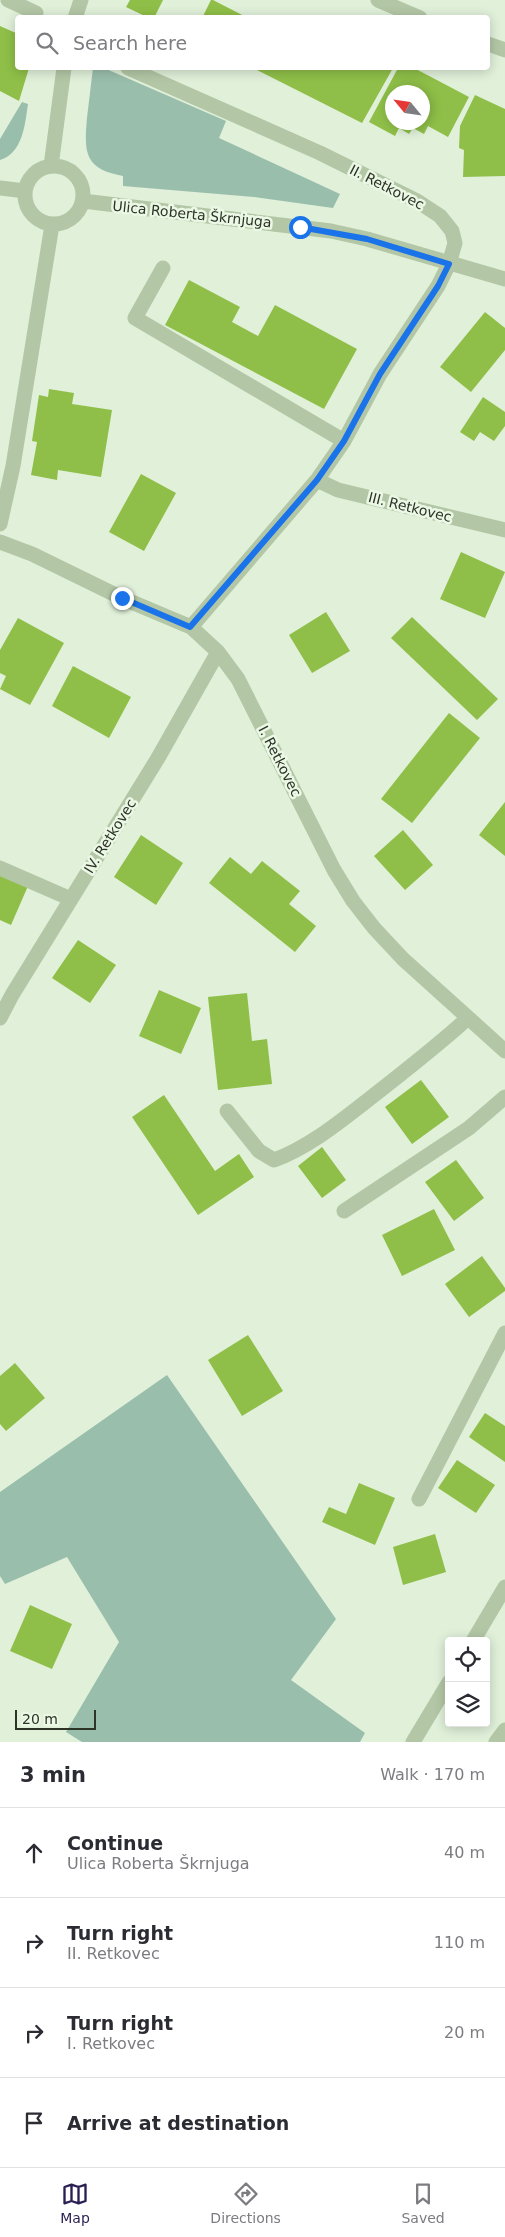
<!DOCTYPE html>
<meta charset="utf-8">
<style>
:root{--surface:#fff;--page:#f7f7f7;--text:#2b2b33;--muted:#7c7c81;--line:#e1e1e2;--accent:#2a1f52}
body{margin:0;font-family:"DejaVu Sans",sans-serif;background:var(--page);color:var(--text)}
.controls{position:absolute;right:15px;bottom:15px;display:grid;overflow:hidden;border-radius:5px;box-shadow:0 2px 12px #0003}
.controls button{width:45px;height:45px;display:grid;place-items:center;padding:0;border:0;border-bottom:1px solid var(--line);background:var(--surface);color:var(--text);font:25px sans-serif}
.compass{position:absolute;left:385px;top:85px;width:45px;height:45px;border-radius:50%;background:var(--surface);box-shadow:0 2px 12px #0003;rotate:299deg}
.scale{position:absolute;left:15px;bottom:12px;width:81px;box-sizing:border-box;padding-left:5px;border:2px solid #2d3327;border-top:0;font-size:14px;line-height:18px;white-space:nowrap;color:#2d3327;-webkit-text-stroke:4px #ebf8e5;paint-order:stroke}
.stop{position:absolute;width:15px;height:15px;margin:-11px;border:4px solid #1a73e8;border-radius:50%;background:#fff}
.stop.end{background:#1a73e8;border-color:#fff;box-shadow:0 1px 5px #0008}
.list{margin:0;padding:0;list-style:none}
h2{display:flex;justify-content:space-between;align-items:center;height:65px;margin:0;padding:0 20px;font-size:21px}
h2 small{font-size:16px;font-weight:400;color:var(--muted)}
.list li{display:grid;grid-template-columns:32px 1fr auto;gap:15px;align-items:center;box-sizing:border-box;height:90px;padding:0 20px;border-top:1px solid var(--line)}
.list b{display:block;font-size:19px;white-space:nowrap}
.list p{margin:0;font-size:16px;white-space:nowrap;color:var(--muted)}
.list em{font-size:16px;font-style:normal;color:var(--muted)}
.icon{flex:none;width:28px;height:28px;fill:none;stroke:currentColor;stroke-width:2;stroke-linecap:round;stroke-linejoin:round}
.map{position:relative;flex:none;width:505px;height:1742px;overflow:hidden}
.search{position:absolute;background:var(--surface);box-shadow:0 2px 12px #0003;left:15px;right:15px;top:15px;height:55px;display:flex;align-items:center;gap:12px;box-sizing:border-box;padding:0 18px;border-radius:5px;color:var(--muted);font-size:19px}
.sheet{height:425px;background:var(--surface)}
nav{display:flex;justify-content:space-around;align-items:center;box-sizing:border-box;height:70px;border-top:1px solid var(--line);background:var(--surface);font-size:14px;color:var(--muted)}
nav a{display:grid;justify-items:center;gap:2px}
nav .on{color:var(--accent)}
.map>svg:first-child{display:block}
.green{fill:#9abeac}
.building{fill:#8fbf48;fill-rule:evenodd}
.lines{fill:none;stroke-linecap:round;stroke-linejoin:round}
.minor{stroke:#b3c7a6;stroke-width:15}
.route{stroke:#1a73e8;stroke-width:6}
.labels{text-anchor:middle;dominant-baseline:central;stroke-width:5;stroke-linejoin:round;paint-order:stroke}
.street-label{font-size:14px;fill:#2d3327;stroke:#ebf8e5}
</style>
<div class="map">
<svg width="505" height="1742" viewBox="0 0 505 1742">
<rect width="100%" height="100%" fill="#e0f0d9"/>
<path class="green" d="M93 68H104L226 121 219 138 340 194 333 208 254 197 123 186V176C84 169 84 152 87 118 89 101 91 84 93 68Z
M22 102 28 104C25 124 23 153 0 160V139Z
M167 1375 336 1619 291 1680 365 1733 360 1742H82L66 1732 119 1642 67 1557 5 1584 0 1576V1492Z"/>
<path class="building" d="M130 0H163L154 18H149L126 7Z
M211 0H213L248 18H202Z
M0 26 18 34V68H29L19 101 0 91Z
M253 68H393L362 123Z
M398 68H414L469 97 448 137 428 126 424 134 413 128 409 134 399 128 395 136 369 122ZM392 92H422V122H392Z
M475 95 505 109V176L463 177 464 150 459 148 460 126Z
M189 280 240 307 232 322 258 336 275 305 357 349 324 409 165 325Z
M485 312 505 328V350L471 392 440 367Z
M49 389 74 393 72 404 112 410 101 477 58 470 57 480 31 475 37 442 32 441 39 395 48 397Z
M483 397 505 412V426L494 441 480 432 474 441 460 432Z
M141 474 176 493 144 551 109 532Z
M461 552 505 572 485 618 440 599Z
M326 612 350 651 312 673 289 635Z
M412 617 498 699 477 720 391 638Z
M18 618 64 643 30 705 0 689 6 676 0 673V650Z
M73 666 131 697 109 738 52 706Z
M449 713 480 738 412 823 381 799Z
M505 802V856L479 835Z
M403 830 433 865 405 890 374 856Z
M141 835 183 863 156 905 114 877Z
M230 857 251 874 262 861 300 891 289 904 316 926 295 952 209 883Z
M0 874 28 886 11 925 0 920Z
M78 940 116 965 90 1003 52 978Z
M159 990 201 1008 181 1054 139 1036Z
M247 993 252 1041 267 1039 272 1084 218 1090 208 997Z
M421 1080 449 1117 412 1144 385 1107Z
M164 1095 215 1171 239 1154 254 1177 198 1215 132 1117Z
M322 1147 346 1180 322 1198 298 1166Z
M456 1160 484 1198 454 1221 425 1182Z
M434 1209 455 1250 402 1276 382 1235Z
M482 1256 505 1288V1291L469 1317 445 1284Z
M248 1335 283 1391 242 1416 208 1360Z
M15 1363 45 1398 6 1431 0 1424V1376Z
M485 1413 505 1426V1462L469 1437Z
M457 1460 495 1485 476 1513 438 1488Z
M359 1483 395 1498 375 1545 322 1522 329 1507 346 1514Z
M435 1534 446 1572 403 1585 393 1547Z
M30 1605 72 1624 52 1669 10 1651Z"/>
<g class="lines">
<path class="minor" d="M8 0 36 13
M378 0 420 18
M75 18 81 0
M488 44 505 50
M128 68 320 153 417 201 440 216 452 231 455 243 449 264 438 286 380 374 344 441 317 480 191 627
M25 195a29 29 0 1 1 58 0a29 29 0 1 1-58 0Z
M51 166 64 68
M0 188 25 191
M83 201 331 231 367 239 505 279
M163 268 135 318 344 441
M317 480 338 490 505 530
M0 524 13 466 52 225
M0 542 32 554 122 598 191 627 218 652 238 679 334 870 353 901 374 928 403 959 505 1051
M0 868 71 899
M0 1018 12 995 158 758 218 652
M227 1111 259 1151 274 1160C307 1148 337 1124 364 1103 400 1075 435 1048 468 1018
M344 1211 469 1128 505 1097
M419 1499 505 1333
M473 1641 505 1587
M413 1742 449 1682
M496 1742 505 1730"/>
</g>
<g class="lines">
<path class="route" d="M122 598 190 627 317 480 344 441 380 374 438 286 449 264 367 239 300 227"/>
</g>
<g class="labels">
<g class="street-label">
<text transform="translate(387 187) rotate(27)">II. Retkovec</text>
<text transform="translate(192 214) rotate(6)">Ulica Roberta Škrnjuga</text>
<text transform="translate(410 507) rotate(14)">III. Retkovec</text>
<text transform="translate(280 761) rotate(63)">I. Retkovec</text>
<text transform="translate(110 836) rotate(-58)">IV. Retkovec</text>
</g>
</g>
</svg>
<div class="controls">
<button><svg class="icon" aria-label="locate" viewBox="0 0 24 24"><circle cx="12" cy="12" r="6"/><path d="M12 2v4M12 18v4M2 12h4M18 12h4"/></svg></button>
<button><svg class="icon" aria-label="layers" viewBox="0 0 24 24"><path d="M12 4l9 5-9 5-9-5zM3 14l9 5 9-5"/></svg></button>
</div>
<svg class="compass" viewBox="-18 -18 36 36"><path d="M0-13l5 13h-10z" fill="#e53935"/><path d="M0 13l5-13h-10z" fill="#7c7c81"/></svg>
<div class="scale">20 m</div>
<div class="stop" style="left:300px;top:227px"></div>
<div class="stop end" style="left:122px;top:598px"></div>
<div class="search"><svg class="icon" aria-label="search" viewBox="0 0 24 24"><circle cx="10" cy="10" r="6"/><path d="M15 15l6 6"/></svg>Search here</div>
</div>
<section class="sheet">
<h2>3 min<small>Walk · 170 m</small></h2>
<ul class="list">
<li><svg class="icon" aria-label="ahead" viewBox="0 0 24 24"><path d="M12 20V5M6 11l6-6 6 6"/></svg><div><b>Continue</b><p>Ulica Roberta Škrnjuga</p></div><em>40 m</em></li>
<li><svg class="icon" aria-label="right" viewBox="0 0 24 24"><path d="M7 20v-9h11M14 6l5 5-5 5"/></svg><div><b>Turn right</b><p>II. Retkovec</p></div><em>110 m</em></li>
<li><svg class="icon" aria-label="right" viewBox="0 0 24 24"><path d="M7 20v-9h11M14 6l5 5-5 5"/></svg><div><b>Turn right</b><p>I. Retkovec</p></div><em>20 m</em></li>
<li><svg class="icon" aria-label="arrive" viewBox="0 0 24 24"><path d="M6 21V4h12l-3 4 3 4H6"/></svg><div><b>Arrive at destination</b></div></li>
</ul>
</section>
<nav>
<a class="on"><svg class="icon" aria-label="map" viewBox="0 0 24 24"><path d="M3 6l6-2 6 2 6-2v14l-6 2-6-2-6 2zM9 4v14M15 6v14"/></svg>Map</a>
<a><svg class="icon" aria-label="directions" viewBox="0 0 24 24"><path d="M12 3l9 9-9 9-9-9zM9 14v-3h6M13 9l2 2-2 2"/></svg>Directions</a>
<a><svg class="icon" aria-label="saved" viewBox="0 0 24 24"><path d="M7 4h10v16l-5-4-5 4z"/></svg>Saved</a>
</nav>
